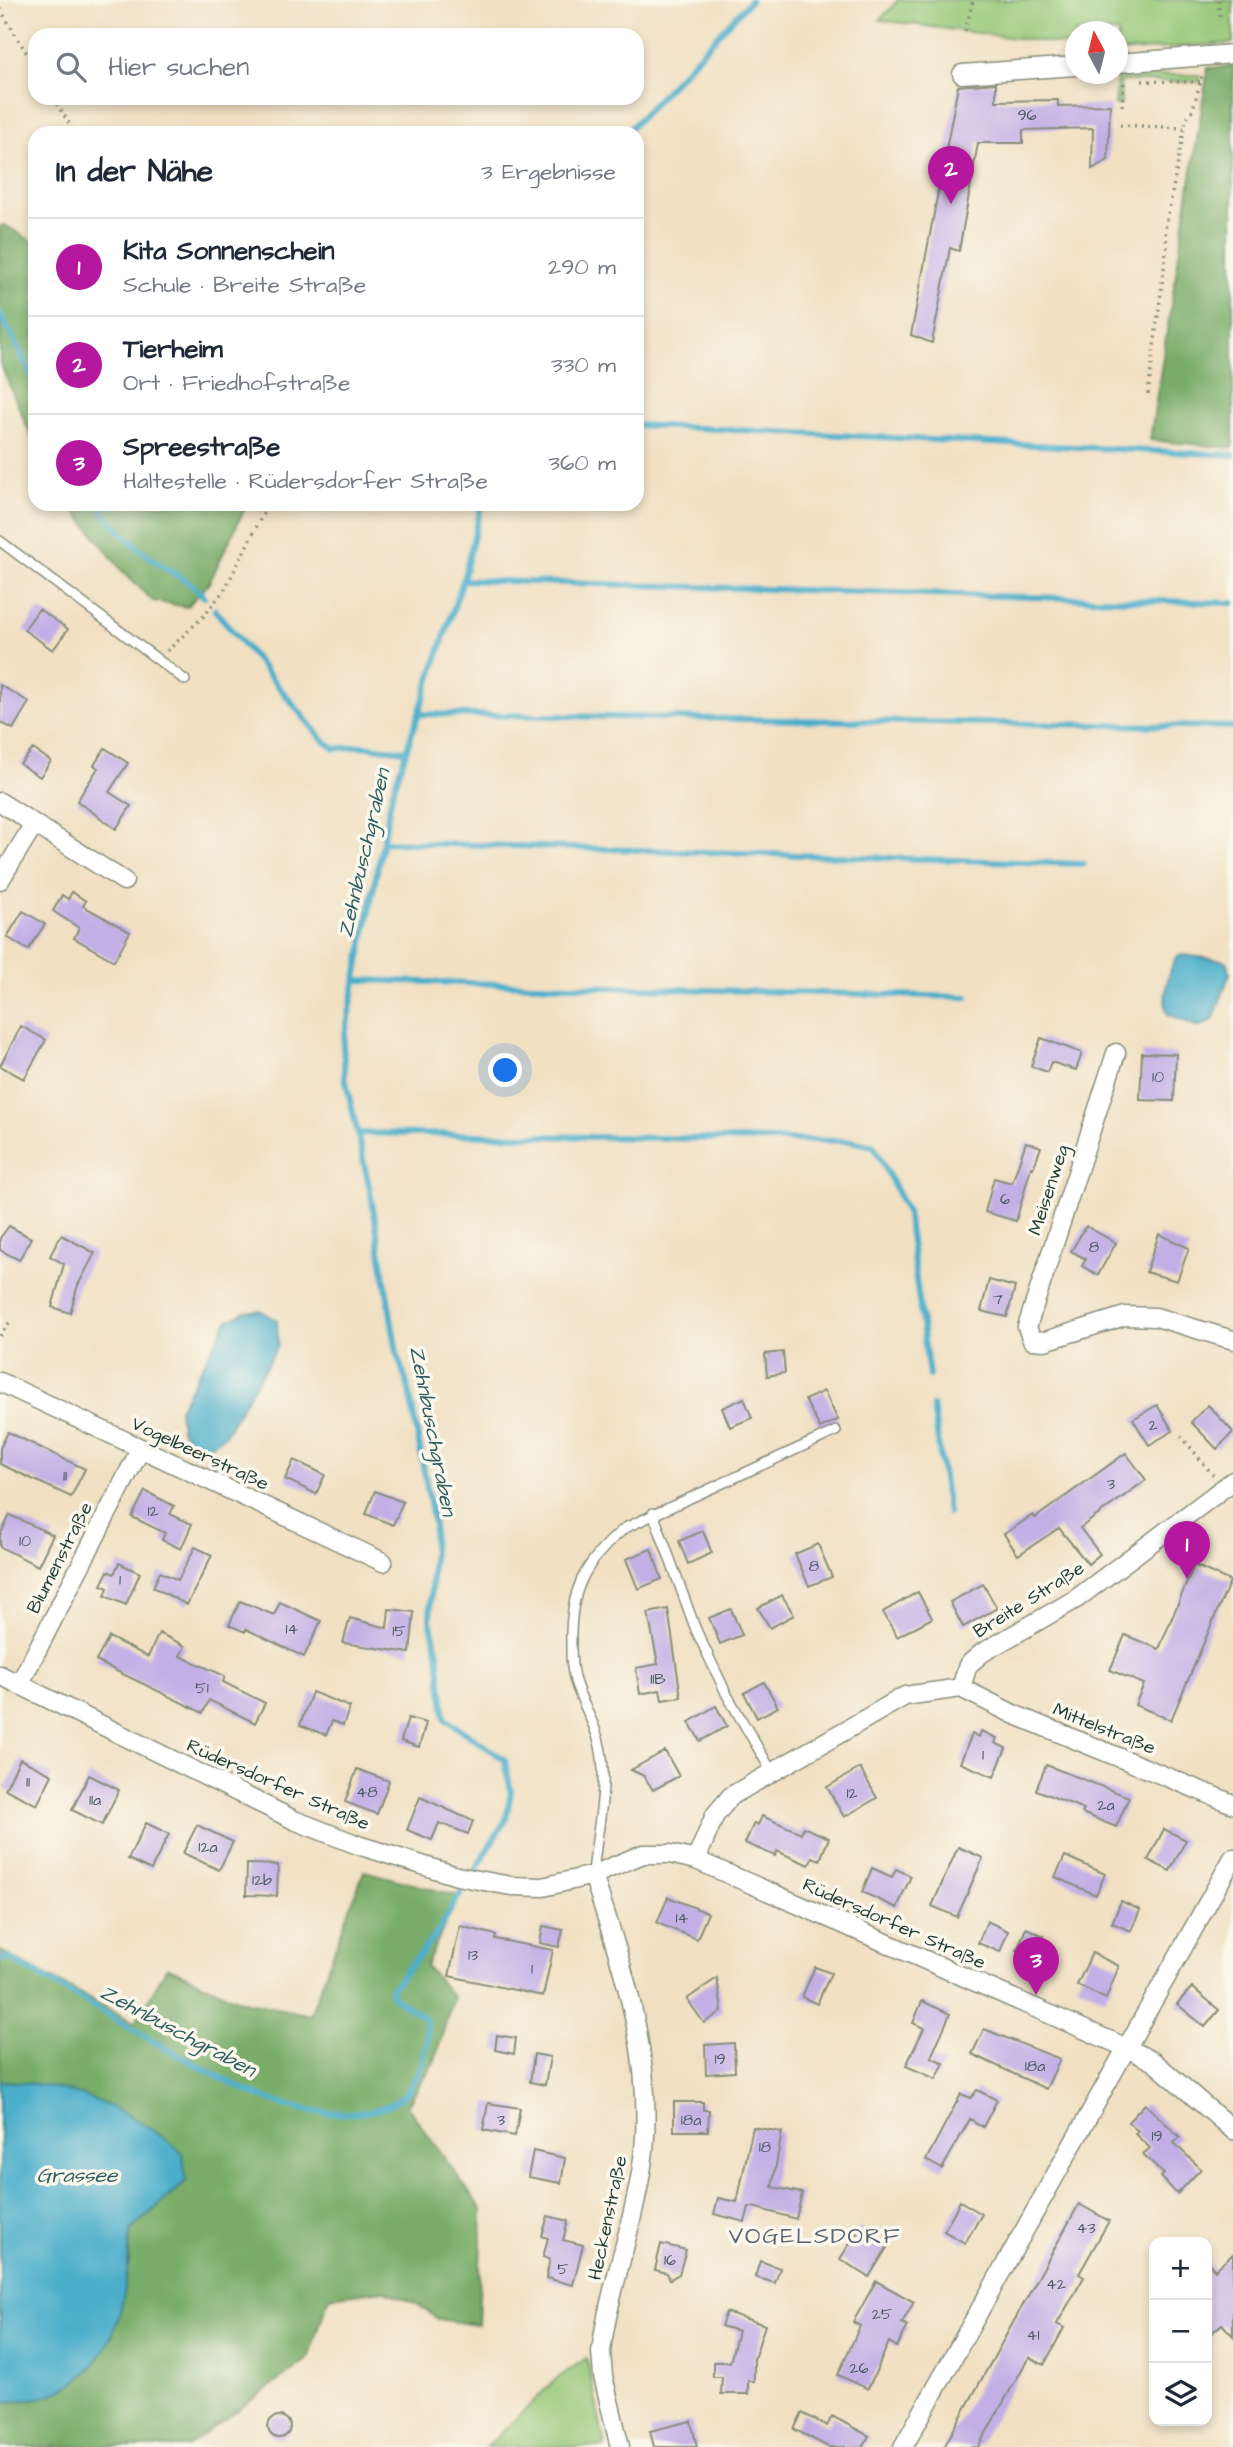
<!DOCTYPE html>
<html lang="de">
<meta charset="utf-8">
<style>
:root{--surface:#fff;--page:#f2f2f3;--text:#1f2937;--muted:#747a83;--line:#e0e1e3;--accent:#b5179e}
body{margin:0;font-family:"Architects Daughter",sans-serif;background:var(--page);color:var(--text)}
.controls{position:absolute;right:21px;bottom:21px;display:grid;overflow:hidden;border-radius:14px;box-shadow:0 4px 10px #0003}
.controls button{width:63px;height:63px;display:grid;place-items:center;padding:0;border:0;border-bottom:2px solid var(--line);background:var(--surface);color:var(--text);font:35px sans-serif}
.compass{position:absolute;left:1065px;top:21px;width:63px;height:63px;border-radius:50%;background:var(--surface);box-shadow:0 4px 10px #0003;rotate:353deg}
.you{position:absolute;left:506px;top:1071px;width:24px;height:24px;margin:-18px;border:5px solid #fff;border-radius:50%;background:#1a73e8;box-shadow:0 0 0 10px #1a73e833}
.badge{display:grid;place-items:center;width:46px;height:46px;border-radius:50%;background:var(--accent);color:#fff;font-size:23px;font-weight:700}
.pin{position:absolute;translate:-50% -58px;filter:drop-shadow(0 2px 4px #0008)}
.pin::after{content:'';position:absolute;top:37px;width:24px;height:21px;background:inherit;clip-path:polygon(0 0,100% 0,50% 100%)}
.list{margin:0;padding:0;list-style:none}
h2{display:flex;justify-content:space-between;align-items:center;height:91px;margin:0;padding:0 28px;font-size:30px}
h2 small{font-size:23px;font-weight:400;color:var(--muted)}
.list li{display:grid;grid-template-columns:46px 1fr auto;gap:21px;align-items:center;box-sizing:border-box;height:98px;padding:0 28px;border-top:2px solid var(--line)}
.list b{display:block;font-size:26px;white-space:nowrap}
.list p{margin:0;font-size:23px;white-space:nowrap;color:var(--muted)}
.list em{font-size:23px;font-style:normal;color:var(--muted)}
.icon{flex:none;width:38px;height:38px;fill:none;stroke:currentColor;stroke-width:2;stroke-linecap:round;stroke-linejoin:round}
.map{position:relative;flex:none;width:1233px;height:2447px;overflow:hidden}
.search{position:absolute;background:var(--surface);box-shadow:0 4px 10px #0003;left:28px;top:28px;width:616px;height:77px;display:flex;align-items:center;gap:18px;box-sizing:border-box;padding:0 24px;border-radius:21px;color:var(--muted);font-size:26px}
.panel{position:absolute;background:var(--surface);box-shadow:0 4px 10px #0003;left:28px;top:126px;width:616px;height:385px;border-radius:21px}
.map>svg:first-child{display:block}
.green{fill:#96c878;stroke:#5a8256;stroke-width:2}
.forest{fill:#78ac68;stroke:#4c744e;stroke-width:2}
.water{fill:#4baeca;stroke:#35767f;stroke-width:2}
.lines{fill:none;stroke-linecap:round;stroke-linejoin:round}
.stream{stroke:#4baeca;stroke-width:6}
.building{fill:#c3afe6}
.lane-casing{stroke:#888e7b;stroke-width:12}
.street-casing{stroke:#888e7b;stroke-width:21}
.path{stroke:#888e7b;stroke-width:3.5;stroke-dasharray:2 5;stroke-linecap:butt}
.lane{stroke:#fff;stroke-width:9}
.street{stroke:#fff;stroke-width:18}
.labels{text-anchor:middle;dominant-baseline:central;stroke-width:7;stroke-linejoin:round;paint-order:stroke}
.number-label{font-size:16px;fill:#485a60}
.street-label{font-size:19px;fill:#1f3d34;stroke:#fbf7ec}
.water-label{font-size:21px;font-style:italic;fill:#2c5f61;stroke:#fbf7ec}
.quarter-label{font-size:23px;letter-spacing:2px;fill:#586572;stroke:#fbf7ec}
</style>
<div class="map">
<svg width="1233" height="2447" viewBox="0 0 1233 2447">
<rect width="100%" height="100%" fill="#fbf7ec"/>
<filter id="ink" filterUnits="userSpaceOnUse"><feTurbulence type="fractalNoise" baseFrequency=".0143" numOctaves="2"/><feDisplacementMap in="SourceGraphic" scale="14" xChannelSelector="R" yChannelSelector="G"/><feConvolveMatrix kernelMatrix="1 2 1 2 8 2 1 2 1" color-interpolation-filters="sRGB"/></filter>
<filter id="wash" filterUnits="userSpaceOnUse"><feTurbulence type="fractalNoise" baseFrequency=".00686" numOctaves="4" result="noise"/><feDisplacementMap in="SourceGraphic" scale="28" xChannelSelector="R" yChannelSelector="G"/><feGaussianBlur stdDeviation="1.57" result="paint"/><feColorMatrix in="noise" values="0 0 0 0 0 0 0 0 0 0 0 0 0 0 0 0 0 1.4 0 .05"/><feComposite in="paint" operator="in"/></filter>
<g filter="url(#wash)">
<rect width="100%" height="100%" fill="#f1e0c2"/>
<path class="green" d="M898 0H1233V43L1118 52V32H1076L1075 46 880 20Z
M1117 75H1200V82L1123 81 1120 84 1121 105H1115Z
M587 2358 605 2447H487L555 2380Z"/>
<path class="forest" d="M1233 66V448L1150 440 1208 68Z
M5 225 35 243V445L0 363V226Z
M70 504H247L209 583 187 607 153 601 123 572Z
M364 1871 458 1896 426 1966 453 1997 435 2060 407 2106 482 2210 478 2325 438 2319 417 2304 383 2290 329 2297 308 2359 187 2447H0V2401L7 2402 129 2265 130 2231 186 2181 72 2094 19 2082 0 2081V1951L135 2023 167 1967 238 2000 310 2015Z"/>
<path class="water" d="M1183 955 1222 960 1227 962 1230 973 1213 1020 1198 1027 1168 1014C1161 1000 1169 971 1176 957Z
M260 1310 277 1320 278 1346 225 1435 209 1447 190 1444 181 1430 179 1409 227 1321 244 1312Z
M0 2081C68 2083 133 2109 183 2154L186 2181 130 2231C128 2296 119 2369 50 2395 37 2400 20 2400 7 2402L0 2401Z"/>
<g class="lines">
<path class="stream" d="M626 133 751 0
M0 314 35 381
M637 425 1233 455
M99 504C110 524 134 546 152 559 170 573 190 579 204 597
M463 580 1233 603
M215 610 321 738 334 749 360 746 406 751
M419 714 1233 727
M385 842 1084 864
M356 980 967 997
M358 1133 851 1141 874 1146 907 1212 929 1376
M933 1406 948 1513
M0 1959 8 1958C71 1991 131 2030 193 2063 222 2079 254 2096 285 2105 322 2115 392 2123 413 2083 424 2063 432 2039 424 2017L394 1998 391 1989 435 1936 506 1819 511 1792 505 1760 445 1719 438 1653 430 1620 434 1525 409 1390 397 1353 371 1195 345 1077 343 1045 392 794 463 580 482 504"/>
</g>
<g id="blocks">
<path class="building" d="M996 83V101L1058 100V106L1110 105 1108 160 1092 169 1093 128 1023 130V143H978L959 251 950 248 932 343 911 335 958 86Z
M39 609 68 629 53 650 24 630Z
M0 685 29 702 13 729 0 722Z
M105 748 128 763 109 792 131 806 116 829 77 801 98 768 94 765Z
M33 749 51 761 40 777 20 764Z
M72 892 86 901 83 906 130 932 114 961 74 938 79 928 53 911 62 895 68 899Z
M23 911 45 924 28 950 7 937Z
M21 1026 46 1040 24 1079 0 1066Z
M1041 1038 1082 1053 1076 1070 1051 1062 1047 1072 1031 1066Z
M1142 1053 1176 1054 1174 1101 1140 1100Z
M1026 1142 1041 1147 1033 1168 1031 1167 1016 1221 985 1212 994 1178 1012 1183Z
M9 1226 31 1238 19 1260 0 1250V1238Z
M1086 1226 1116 1243 1098 1275 1082 1266 1086 1259 1071 1251Z
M1159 1234 1189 1248 1177 1281 1146 1272Z
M61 1235 95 1253 78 1285 70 1313 52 1307 64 1264 50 1256Z
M989 1280 1015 1287 1007 1317 981 1311Z
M783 1352 785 1373 767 1376 765 1354Z
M824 1391 838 1420 820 1428 805 1400Z
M744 1398 752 1418 730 1427 722 1408Z
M1157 1405 1173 1431 1149 1445 1133 1419Z
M1208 1405 1233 1432 1217 1449 1191 1422Z
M8 1432 85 1469 71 1497 0 1464V1448Z
M1126 1453 1146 1480 1080 1528 1100 1554 1088 1564 1059 1528 1018 1555 1004 1534 1033 1515 1035 1518Z
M294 1460 325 1475 316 1494 285 1479Z
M145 1491 174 1506 170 1514 192 1524 181 1549 162 1540 165 1533 132 1517Z
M375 1491 403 1502 393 1525 366 1514Z
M10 1515 53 1535 38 1566 0 1547V1535Z
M703 1531 712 1553 688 1564 679 1541Z
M818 1544 832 1577 809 1586 795 1554Z
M195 1547 212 1555 187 1605 153 1587 160 1572 178 1580Z
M651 1549 662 1579 638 1589 626 1559Z
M119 1563 140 1573 126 1605 105 1596 108 1588 101 1585 108 1571 114 1574Z
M1194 1565 1230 1581 1171 1720 1135 1705 1144 1684 1110 1670 1125 1635 1159 1649Z
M983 1584 997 1608 963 1627 950 1602Z
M918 1592 932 1618 897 1637 883 1612Z
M782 1595 794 1615 770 1628 758 1608Z
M240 1601 274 1615 280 1602 321 1621 304 1657 246 1629 245 1632 229 1625Z
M389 1609 414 1612 410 1653 343 1643 350 1618 387 1628Z
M668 1609 681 1697 662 1700 660 1690 640 1694 636 1668 658 1664 648 1613Z
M731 1609 742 1635 720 1644 709 1618Z
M159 1633 185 1646 180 1656 225 1676 223 1682 265 1703 255 1723 209 1700 203 1713 96 1661 109 1637 148 1657Z
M764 1682 778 1707 757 1718 744 1693Z
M312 1692 350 1707 343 1725 332 1721 326 1735 300 1725Z
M716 1706 727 1726 700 1741 689 1722Z
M408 1718 426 1723 419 1747 401 1741Z
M981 1731 997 1738 995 1743 1006 1748 994 1777 960 1763 972 1734 979 1737Z
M665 1751 679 1776 653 1790 644 1776 631 1770Z
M20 1759 52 1775 37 1805 5 1789Z
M1046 1765 1129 1797 1116 1827 1082 1813 1084 1809 1036 1790Z
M860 1768 877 1798 844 1817 827 1787Z
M357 1769 389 1781 377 1814 345 1802Z
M89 1775 119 1790 102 1825 72 1810Z
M420 1797 473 1821 468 1834 439 1823 432 1840 407 1830Z
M762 1816 801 1833 803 1827 829 1838 820 1860 813 1857 809 1865 777 1851 775 1856 745 1843 754 1823 758 1825Z
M146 1823 169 1834 151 1870 128 1859Z
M197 1825 233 1842 219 1870 183 1853Z
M1164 1829 1186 1840 1170 1871 1148 1860Z
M958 1847 983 1858 957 1917 932 1906Z
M1065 1856 1105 1874 1096 1895 1055 1877Z
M247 1864 278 1865 277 1896 246 1895Z
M872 1868 892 1877 896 1869 911 1876 897 1908 862 1892Z
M668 1897 708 1913 697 1939 657 1923Z
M1121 1901 1140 1910 1131 1931 1112 1923Z
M987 1921 1008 1931 1000 1952 978 1943Z
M460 1926 496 1935 495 1939 553 1950 543 1996 449 1976Z
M543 1926 563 1930 559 1947 540 1943Z
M1026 1928 1044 1936 1035 1958 1017 1950Z
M1092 1953 1119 1966 1106 1999 1077 1985Z
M815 1967 831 1973 817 2004 802 1997Z
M717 1978 722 2011 704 2023 687 1999Z
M1192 1987 1219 2010 1205 2027 1177 2004Z
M922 2001 950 2014 931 2057 944 2063 936 2079 906 2066 924 2028 913 2023Z
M984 2029 1060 2059 1046 2089 972 2054Z
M497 2035 516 2038 514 2054 495 2050Z
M734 2043 735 2072 706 2074 705 2045Z
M534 2054 550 2057 545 2085 530 2082Z
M977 2090 997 2100 983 2127 970 2119 942 2169 926 2160 961 2094 971 2098Z
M674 2102H703V2110H709L708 2131H674Z
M488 2103 520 2108 515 2136 483 2130Z
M1145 2104 1180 2137 1174 2143 1201 2169 1177 2194 1161 2177 1164 2174 1143 2154 1150 2148 1135 2134 1138 2131 1128 2122Z
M753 2127 782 2132 772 2187 802 2193 796 2219 753 2207H749L745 2222 714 2214 718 2198 737 2202Z
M533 2151 565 2158 561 2183 528 2177Z
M960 2201 982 2214 965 2243 944 2231Z
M1079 2204 1109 2221 1079 2274 1084 2277 1057 2324 1064 2328 1044 2365 1029 2357 978 2447H944Z
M548 2216 568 2221 563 2240 583 2245 573 2285 546 2278 550 2259 543 2257 548 2238 542 2236Z
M860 2228 888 2246 869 2277 840 2259Z
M661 2244 686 2250 679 2274 670 2279 667 2273 655 2270Z
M1233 2254V2336L1222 2324 1207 2337V2262L1215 2270Z
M760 2261 780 2268 775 2283 755 2277Z
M876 2281 914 2302 902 2323 908 2326 897 2347 889 2342 868 2389 838 2375 860 2326 853 2322Z
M726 2312 765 2325 754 2359V2381H748V2394H721L722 2377H713V2362H730L738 2331 721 2326Z
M802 2413 827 2426 832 2416 869 2436 863 2447H828L794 2429Z
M268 2427a11 11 0 1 1 22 0a11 11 0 1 1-22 0Z
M691 2421 697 2447H654L650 2431Z"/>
</g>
</g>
<g filter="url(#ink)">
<use href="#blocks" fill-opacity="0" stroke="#888e7b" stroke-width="2"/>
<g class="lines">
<g class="lane-casing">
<path id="lane" d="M0 541 185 680
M653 1513 696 1630 727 1695 772 1772
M593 1874C596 1835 608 1789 601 1751 597 1725 582 1705 575 1681 571 1669 571 1656 571 1643 570 1590 584 1562 625 1528L836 1431"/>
</g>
<g class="street-casing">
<path id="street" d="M1118 63 1233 54
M962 74 1076 66
M0 802 124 881
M0 880 34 824
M1116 1053 1027 1327 1032 1340 1045 1341 1125 1316 1156 1317 1233 1340
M0 1382 383 1562
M0 1675 294 1820 358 1845 457 1876 511 1886 543 1887 593 1875 643 1854H670L696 1860 1127 2048 1154 2062 1233 2130
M19 1685 140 1450
M961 1688 1013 1714 1233 1804
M696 1860 715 1815 731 1796 905 1696 961 1688 968 1665 982 1653 1076 1599 1233 1481
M593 1875C623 1968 657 2066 642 2166 633 2229 609 2289 601 2352L603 2376 620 2447
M903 2447 1233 1858"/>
</g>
<path class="path" d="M1218 0 1220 17
M0 9 35 67
M965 31 973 0
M1142 81 1200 82
M53 98 75 133
M1122 106 1124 81
M1120 125 1184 128
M1148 394 1167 245 1165 230 1186 120 1193 109 1202 76
M167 651 203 617 225 589 268 504
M0 1336 11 1320
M1181 1436 1213 1475"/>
<use href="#lane" class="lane"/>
<use href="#street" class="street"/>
</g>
</g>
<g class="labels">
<g class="number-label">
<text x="1027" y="115">96</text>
<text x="1158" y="1077">10</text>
<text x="1005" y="1199">6</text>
<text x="1094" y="1247">8</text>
<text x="998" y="1299">7</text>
<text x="1153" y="1425">2</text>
<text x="65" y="1476">11</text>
<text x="1111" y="1484">3</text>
<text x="153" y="1511">12</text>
<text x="25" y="1541">10</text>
<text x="814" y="1566">8</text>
<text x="120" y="1580">1</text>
<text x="292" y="1629">14</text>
<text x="399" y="1631">15</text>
<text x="658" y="1679">11B</text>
<text x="202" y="1688">51</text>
<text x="983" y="1755">1</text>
<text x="28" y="1782">11</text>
<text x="367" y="1792">48</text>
<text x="852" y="1793">12</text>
<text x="95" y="1800">11a</text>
<text x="1106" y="1805">2a</text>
<text x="208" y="1847">12a</text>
<text x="262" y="1880">12b</text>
<text x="682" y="1918">14</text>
<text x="473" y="1955">13</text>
<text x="532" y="1969">1</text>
<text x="720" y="2059">19</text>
<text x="1035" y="2066">18a</text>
<text x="501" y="2120">3</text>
<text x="691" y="2120">18a</text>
<text x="1157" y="2136">19</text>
<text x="765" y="2147">18</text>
<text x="1086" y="2228">43</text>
<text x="670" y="2260">16</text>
<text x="563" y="2269">5</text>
<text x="1056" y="2284">42</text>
<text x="882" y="2314">25</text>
<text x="1033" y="2335">41</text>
<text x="859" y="2368">26</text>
</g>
<g class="street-label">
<text transform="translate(1049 1190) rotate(-72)">Meisenweg</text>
<text transform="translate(200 1454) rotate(25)">Vogelbeerstraße</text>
<text transform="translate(60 1558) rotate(-63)">Blumenstraße</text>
<text transform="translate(1029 1600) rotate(-32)">Breite Straße</text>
<text transform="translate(1104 1729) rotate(22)">Mittelstraße</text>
<text transform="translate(278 1785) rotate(24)">Rüdersdorfer Straße</text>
<text transform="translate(894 1924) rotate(24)">Rüdersdorfer Straße</text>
<text transform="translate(608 2218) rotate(-78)">Heckenstraße</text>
</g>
<g class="water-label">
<text transform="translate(364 853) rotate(-77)">Zehnbuschgraben</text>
<text transform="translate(433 1431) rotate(79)">Zehnbuschgraben</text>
<text transform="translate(178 2031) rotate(28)">Zehnbuschgraben</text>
<text x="77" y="2175">Grassee</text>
</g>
<g class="quarter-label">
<text x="815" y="2236">VOGELSDORF</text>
</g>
</g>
</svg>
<div class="controls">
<button>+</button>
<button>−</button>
<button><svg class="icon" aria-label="layers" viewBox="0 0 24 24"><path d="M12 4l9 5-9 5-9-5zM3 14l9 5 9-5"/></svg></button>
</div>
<svg class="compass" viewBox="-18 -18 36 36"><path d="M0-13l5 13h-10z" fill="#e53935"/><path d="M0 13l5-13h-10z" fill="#747a83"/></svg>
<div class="you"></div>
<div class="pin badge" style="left:1187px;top:1579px">1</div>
<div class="pin badge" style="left:951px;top:204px">2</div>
<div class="pin badge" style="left:1036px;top:1995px">3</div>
<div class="search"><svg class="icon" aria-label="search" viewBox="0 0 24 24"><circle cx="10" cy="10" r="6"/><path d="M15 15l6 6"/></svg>Hier suchen</div>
<section class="panel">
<h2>In der Nähe<small>3 Ergebnisse</small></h2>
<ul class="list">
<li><span class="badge">1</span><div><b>Kita Sonnenschein</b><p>Schule · Breite Straße</p></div><em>290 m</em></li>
<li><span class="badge">2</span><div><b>Tierheim</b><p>Ort · Friedhofstraße</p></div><em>330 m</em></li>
<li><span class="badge">3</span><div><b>Spreestraße</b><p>Haltestelle · Rüdersdorfer Straße</p></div><em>360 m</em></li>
</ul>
</section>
</div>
